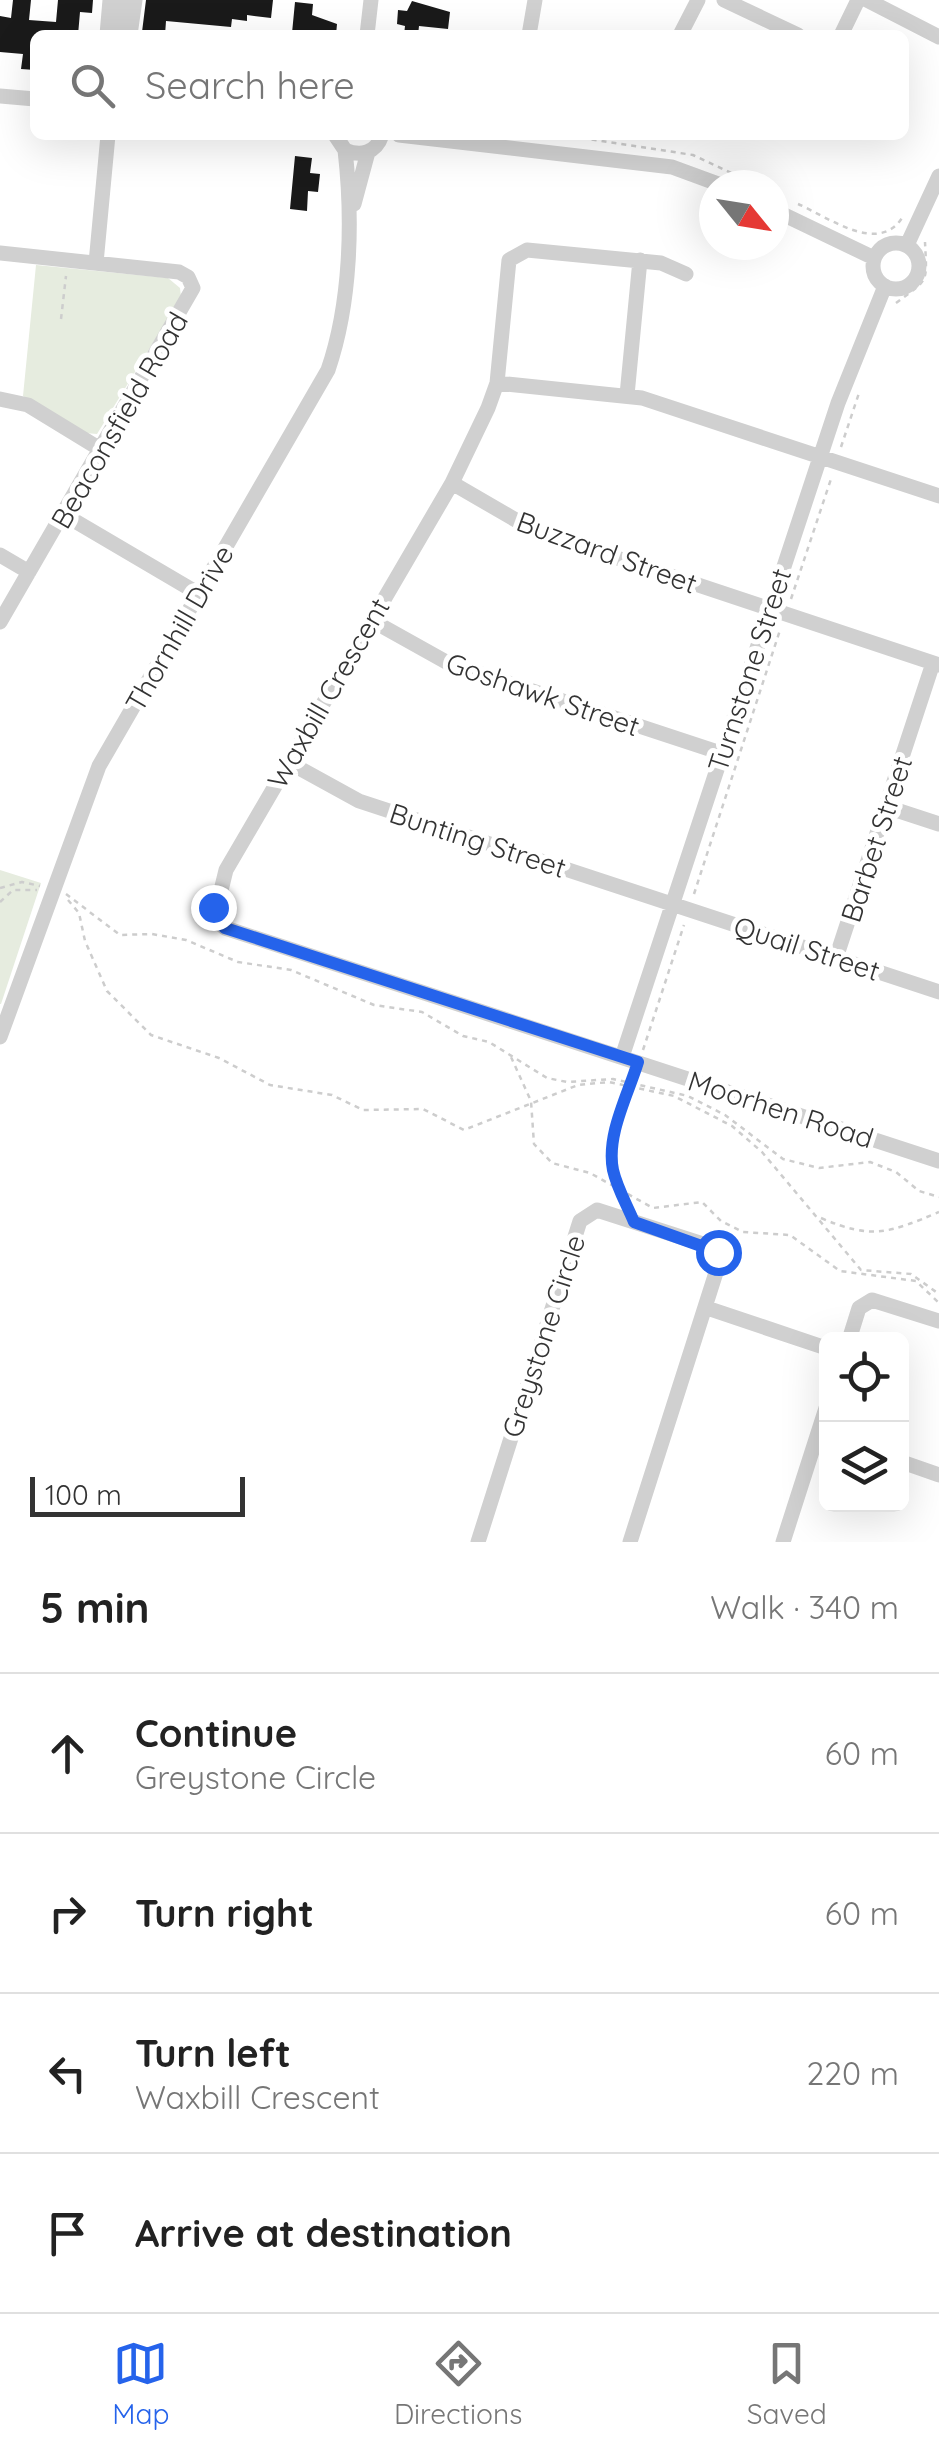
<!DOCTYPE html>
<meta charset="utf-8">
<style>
:root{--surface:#fff;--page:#f6f6f6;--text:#222;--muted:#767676;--line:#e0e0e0;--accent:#2563eb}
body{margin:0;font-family:Quicksand,sans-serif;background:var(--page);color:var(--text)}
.controls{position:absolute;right:30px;bottom:30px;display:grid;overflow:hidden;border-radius:15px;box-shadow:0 10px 40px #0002}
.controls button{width:90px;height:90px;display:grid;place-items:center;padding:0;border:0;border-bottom:2px solid var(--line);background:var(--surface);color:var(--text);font:50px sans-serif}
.compass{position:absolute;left:699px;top:170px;width:90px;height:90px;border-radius:50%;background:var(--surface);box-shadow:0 10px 40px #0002;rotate:120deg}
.scale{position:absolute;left:30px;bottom:25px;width:215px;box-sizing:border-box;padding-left:10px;border:5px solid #333;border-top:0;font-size:28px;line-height:35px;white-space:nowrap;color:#333;-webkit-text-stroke:8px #fff;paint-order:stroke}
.stop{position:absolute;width:30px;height:30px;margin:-22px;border:8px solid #2563eb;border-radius:50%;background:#fff}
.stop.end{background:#2563eb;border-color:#fff;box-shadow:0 2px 10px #0008}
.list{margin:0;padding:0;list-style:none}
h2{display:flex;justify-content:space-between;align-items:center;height:130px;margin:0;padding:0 40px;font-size:42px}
h2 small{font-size:32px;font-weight:400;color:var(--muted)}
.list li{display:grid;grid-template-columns:65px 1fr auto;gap:30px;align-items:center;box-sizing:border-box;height:160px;padding:0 40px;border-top:2px solid var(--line)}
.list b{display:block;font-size:38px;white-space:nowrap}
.list p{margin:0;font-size:32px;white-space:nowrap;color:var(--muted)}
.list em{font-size:32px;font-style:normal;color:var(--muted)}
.icon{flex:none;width:55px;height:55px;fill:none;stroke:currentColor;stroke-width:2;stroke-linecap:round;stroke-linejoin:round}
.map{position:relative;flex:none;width:939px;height:1542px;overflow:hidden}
.search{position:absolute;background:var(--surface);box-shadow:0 10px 40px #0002;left:30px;right:30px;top:30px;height:110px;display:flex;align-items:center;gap:25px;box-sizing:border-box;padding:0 35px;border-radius:15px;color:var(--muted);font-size:38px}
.sheet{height:770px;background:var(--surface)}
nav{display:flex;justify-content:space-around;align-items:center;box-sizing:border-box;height:140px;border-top:2px solid var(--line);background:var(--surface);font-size:28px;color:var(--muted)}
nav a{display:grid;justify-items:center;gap:5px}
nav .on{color:var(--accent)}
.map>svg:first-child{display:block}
.green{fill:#e6ecdf}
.building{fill:#1a1a1a}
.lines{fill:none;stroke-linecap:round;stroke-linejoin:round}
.path{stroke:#cdcdcd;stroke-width:2.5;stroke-dasharray:5 5;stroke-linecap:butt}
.minor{stroke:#d0d0d0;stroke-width:15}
.route{stroke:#2563eb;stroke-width:12}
.labels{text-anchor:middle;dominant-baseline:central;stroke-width:10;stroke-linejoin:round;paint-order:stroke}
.street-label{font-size:28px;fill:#333;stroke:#fff}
</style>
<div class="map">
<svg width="939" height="1542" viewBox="0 0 939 1542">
<rect width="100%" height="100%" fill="#fff"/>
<path class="green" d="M36 265 168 278 180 288 181 297 97 434 85 433 23 396Z
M0 870 41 883 1 1004H0Z"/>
<path class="building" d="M13 0H31L29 20 56 22 58 0H93L92 13 80 12 78 35H35V70L21 69 23 54 0 52V16L11 18Z
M146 0H273L271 18 247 15V21L232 19 231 27 166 21 165 35 142 32Z
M412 1 450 12 448 29 419 26 418 35H404L405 26 397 24 398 10 407 11Z
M295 2 313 4 312 15 337 24 336 35 292 33Z
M295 156 312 158 310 173 320 174 318 192 308 191 307 211 290 209Z"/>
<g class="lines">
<path class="path" d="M562 135 693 155 757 185
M798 204C828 217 878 255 902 218
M896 303C929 278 927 285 925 242
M61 319 66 276
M841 447 859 393
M791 599 831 479
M0 888 22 882 40 886
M66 894 120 935 152 934 186 940 238 962 291 970 374 1005 422 1012 463 1036 489 1042 547 1078 567 1082 613 1079 688 1096 725 1115 783 1159 819 1168 870 1162 896 1172 919 1191 939 1197
M694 894 780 630
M68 900 79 913 85 941 107 991 151 1035 219 1058 270 1085 332 1095 363 1110 423 1109 464 1130 578 1085 609 1082 674 1096 732 1126 762 1152 861 1270 911 1274 939 1294
M0 902 13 890H37
M643 1050 684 925
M511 1057 531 1101 534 1144 552 1163 590 1173 653 1208 702 1202 721 1221 743 1232 790 1235 840 1271 916 1281 939 1303
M625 1203 611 1157 634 1077
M821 1218C872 1240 889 1233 939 1212"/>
<path class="minor" d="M724 0 798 35
M867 0 939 37
M107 35 110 0
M118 35 122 0
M130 35 135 0
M367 35 371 0
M529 35 535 0
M680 35 698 0
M841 35 858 0
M0 96 35 99
M335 135 345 150C361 157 376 153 382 135
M399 135 672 167 721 185
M354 204 368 152
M774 210 874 258
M873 266a23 23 0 1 1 46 0a23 23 0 1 1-46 0Z
M907 245 939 176
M0 253 179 272 188 277 193 288 0 622
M96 263 108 135
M686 274 661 263 527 250 509 260 497 383 488 408 452 483 226 870 214 919 225 928 939 1161
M497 383 642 398 939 496
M627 395 640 260
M0 399 28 405 100 449
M452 483 533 530 939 665
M63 514 199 594
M0 555 29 572
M371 620 448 663 721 753
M288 762 359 801 939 992
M887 807 939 824
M836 958 933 663
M0 1037 99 766 328 370C351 303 353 220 345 150
M622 1057 838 403 885 286
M707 1308 826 1348
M849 1340 859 1308 872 1300 939 1321
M902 1462 939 1475
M478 1542 580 1221 597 1210 712 1247 720 1260 630 1542
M783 1542 826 1408"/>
</g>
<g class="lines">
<path class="route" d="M213 907 214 918 225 928 638 1062C628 1095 606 1135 613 1170 617 1188 627 1205 634 1222L718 1252"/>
</g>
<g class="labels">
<g class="street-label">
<text transform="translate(119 420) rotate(-60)">Beaconsfield Road</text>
<text transform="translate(607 552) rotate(20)">Buzzard Street</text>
<text transform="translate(179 628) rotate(-60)">Thornhill Drive</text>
<text transform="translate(749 670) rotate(-72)">Turnstone Street</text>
<text transform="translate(328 693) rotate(-60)">Waxbill Crescent</text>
<text transform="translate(543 694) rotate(19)">Goshawk Street</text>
<text transform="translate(876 839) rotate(-72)">Barbet Street</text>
<text transform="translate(478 840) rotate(18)">Bunting Street</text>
<text transform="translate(807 948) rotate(18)">Quail Street</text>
<text transform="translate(781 1109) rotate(18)">Moorhen Road</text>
<text transform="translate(543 1336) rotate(-72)">Greystone Circle</text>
</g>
</g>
</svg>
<div class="controls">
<button><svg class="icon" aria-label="locate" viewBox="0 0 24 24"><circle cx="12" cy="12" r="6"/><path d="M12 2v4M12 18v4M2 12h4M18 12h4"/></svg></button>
<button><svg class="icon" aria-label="layers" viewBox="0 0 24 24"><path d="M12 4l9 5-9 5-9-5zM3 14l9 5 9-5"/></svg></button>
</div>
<svg class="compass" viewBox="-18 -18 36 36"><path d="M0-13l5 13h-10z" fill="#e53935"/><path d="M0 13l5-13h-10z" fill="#767676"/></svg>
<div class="scale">100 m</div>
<div class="stop" style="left:718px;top:1252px"></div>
<div class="stop end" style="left:213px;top:907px"></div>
<div class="search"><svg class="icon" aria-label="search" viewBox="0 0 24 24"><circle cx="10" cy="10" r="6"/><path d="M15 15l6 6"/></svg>Search here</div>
</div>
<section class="sheet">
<h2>5 min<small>Walk · 340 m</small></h2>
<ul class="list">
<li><svg class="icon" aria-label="ahead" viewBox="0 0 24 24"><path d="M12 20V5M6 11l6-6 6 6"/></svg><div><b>Continue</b><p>Greystone Circle</p></div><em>60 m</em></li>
<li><svg class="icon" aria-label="right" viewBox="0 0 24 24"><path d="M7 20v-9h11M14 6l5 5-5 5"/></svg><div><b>Turn right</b></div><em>60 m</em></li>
<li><svg class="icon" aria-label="left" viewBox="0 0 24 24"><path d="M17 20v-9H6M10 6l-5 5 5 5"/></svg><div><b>Turn left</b><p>Waxbill Crescent</p></div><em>220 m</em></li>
<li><svg class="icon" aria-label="arrive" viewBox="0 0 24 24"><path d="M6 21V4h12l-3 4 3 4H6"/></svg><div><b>Arrive at destination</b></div></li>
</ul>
</section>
<nav>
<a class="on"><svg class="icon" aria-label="map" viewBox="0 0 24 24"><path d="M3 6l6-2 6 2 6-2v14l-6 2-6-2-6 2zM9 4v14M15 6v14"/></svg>Map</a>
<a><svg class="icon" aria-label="directions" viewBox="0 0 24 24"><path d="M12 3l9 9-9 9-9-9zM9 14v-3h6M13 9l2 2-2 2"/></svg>Directions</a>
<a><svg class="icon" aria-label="saved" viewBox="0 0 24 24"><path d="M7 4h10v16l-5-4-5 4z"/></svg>Saved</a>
</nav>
